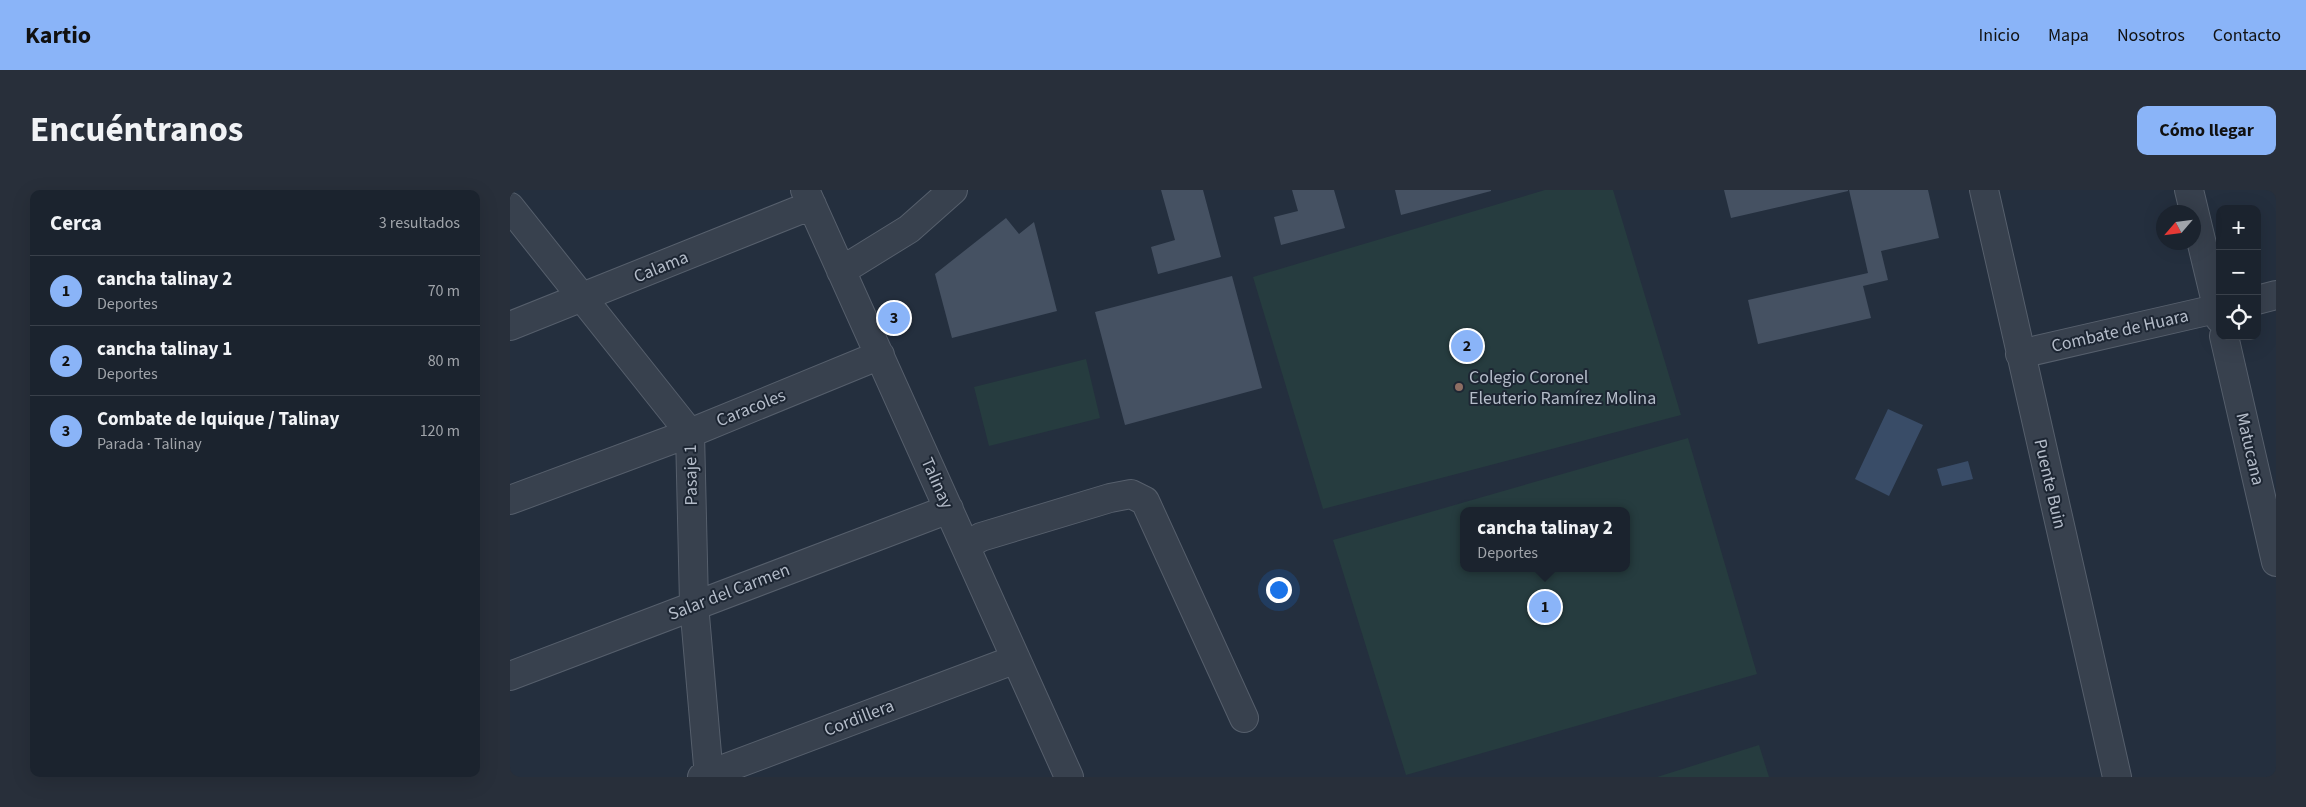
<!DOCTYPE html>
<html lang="es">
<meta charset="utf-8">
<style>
:root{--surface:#1b232e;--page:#282f3a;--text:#f1f3f6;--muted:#a0a4aa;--line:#39404a;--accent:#8ab4f8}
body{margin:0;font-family:"Source Sans 3",sans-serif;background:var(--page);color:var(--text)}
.controls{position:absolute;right:15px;top:15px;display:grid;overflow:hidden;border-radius:10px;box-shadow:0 5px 20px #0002}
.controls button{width:45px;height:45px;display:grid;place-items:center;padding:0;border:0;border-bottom:1px solid var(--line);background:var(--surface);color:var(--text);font:25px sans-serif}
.compass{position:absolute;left:1646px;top:15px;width:45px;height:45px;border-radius:50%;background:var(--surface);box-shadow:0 5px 20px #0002;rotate:242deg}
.you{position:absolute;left:768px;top:399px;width:18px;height:18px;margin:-12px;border:4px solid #fff;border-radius:50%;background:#1a73e8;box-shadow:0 0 0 8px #1a73e833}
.badge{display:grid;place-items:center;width:32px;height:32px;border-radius:50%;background:var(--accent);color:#111;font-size:16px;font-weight:700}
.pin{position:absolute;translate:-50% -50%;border:2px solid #fff;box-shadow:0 1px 5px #0006}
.popup{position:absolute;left:950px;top:317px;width:170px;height:65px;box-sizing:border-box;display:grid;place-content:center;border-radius:10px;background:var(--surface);filter:drop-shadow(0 1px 4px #0005);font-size:16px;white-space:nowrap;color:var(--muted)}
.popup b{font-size:19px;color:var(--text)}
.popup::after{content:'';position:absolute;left:50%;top:100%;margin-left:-10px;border:10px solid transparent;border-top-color:var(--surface)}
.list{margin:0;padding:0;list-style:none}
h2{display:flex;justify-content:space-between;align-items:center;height:65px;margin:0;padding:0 20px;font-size:21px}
h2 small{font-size:16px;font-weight:400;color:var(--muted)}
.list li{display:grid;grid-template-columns:32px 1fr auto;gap:15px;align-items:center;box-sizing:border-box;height:70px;padding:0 20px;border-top:1px solid var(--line)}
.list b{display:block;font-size:19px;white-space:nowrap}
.list p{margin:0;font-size:16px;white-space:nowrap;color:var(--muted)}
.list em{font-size:16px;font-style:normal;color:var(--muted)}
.icon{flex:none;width:28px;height:28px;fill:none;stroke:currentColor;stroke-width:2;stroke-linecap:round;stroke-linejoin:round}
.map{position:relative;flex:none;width:1766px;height:587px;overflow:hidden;border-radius:10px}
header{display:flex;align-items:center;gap:30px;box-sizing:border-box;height:70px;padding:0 25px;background:var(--accent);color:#111}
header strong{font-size:24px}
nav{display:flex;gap:28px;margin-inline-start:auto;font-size:18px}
.intro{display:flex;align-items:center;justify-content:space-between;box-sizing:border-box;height:120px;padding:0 30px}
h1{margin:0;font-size:35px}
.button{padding:12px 22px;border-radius:10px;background:var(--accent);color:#111;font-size:18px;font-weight:700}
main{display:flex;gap:30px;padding:0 30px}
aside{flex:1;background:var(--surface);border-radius:10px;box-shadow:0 5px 20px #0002}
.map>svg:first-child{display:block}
.green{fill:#263c3f;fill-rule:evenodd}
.water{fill:#394c67}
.building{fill:#455162}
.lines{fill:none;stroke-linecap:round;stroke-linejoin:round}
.minor-casing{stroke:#565f6c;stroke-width:30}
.minor{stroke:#38414e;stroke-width:28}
.education-dot{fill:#8d6e63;stroke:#1d2633;stroke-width:2}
.labels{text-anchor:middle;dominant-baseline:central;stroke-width:4;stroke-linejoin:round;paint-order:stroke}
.street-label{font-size:18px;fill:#b4bcc9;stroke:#1d2633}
.poi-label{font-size:18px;fill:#b4bcc9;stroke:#1d2633;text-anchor:start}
</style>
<header>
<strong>Kartio</strong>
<nav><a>Inicio</a><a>Mapa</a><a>Nosotros</a><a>Contacto</a></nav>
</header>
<div class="intro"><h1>Encuéntranos</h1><a class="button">Cómo llegar</a></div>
<main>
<aside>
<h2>Cerca<small>3 resultados</small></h2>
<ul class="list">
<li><span class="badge">1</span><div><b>cancha talinay 2</b><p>Deportes</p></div><em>70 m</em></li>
<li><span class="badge">2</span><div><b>cancha talinay 1</b><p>Deportes</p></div><em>80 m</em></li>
<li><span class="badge">3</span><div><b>Combate de Iquique / Talinay</b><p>Parada · Talinay</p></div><em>120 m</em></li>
</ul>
</aside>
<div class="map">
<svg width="1766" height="587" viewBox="0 0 1766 587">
<rect width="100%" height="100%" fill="#242f3e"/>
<path class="green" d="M1035 0H1103L1171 225 813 319 743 87Z
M576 169 590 228 479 256 464 197Z
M1178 248 1247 484 896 585 823 350ZM954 321H1116V378H954Z
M1249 555 1259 587H1147Z"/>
<path class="water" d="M1378 219 1413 235 1379 306 1345 289Z
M1458 271 1463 289 1432 296 1427 279Z"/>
<path class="building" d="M651 0H693L711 67 648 84 641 57 665 50Z
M782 0H824L835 38 771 55 764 27 788 21Z
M885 0H981V1L891 25Z
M1214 0H1338V1L1221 28Z
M1339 0H1418L1429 48 1371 61 1378 90 1353 96 1361 128 1248 154 1238 110 1358 83Z
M496 28 509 44 524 32 547 121 442 148 425 84Z
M722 86 752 198 615 235 585 122Z"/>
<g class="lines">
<g class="minor-casing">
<path id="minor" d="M295 0 559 587
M1474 0 1607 587
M1679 0 1710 129
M0 17 180 243 184 414 199 587
M331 81 399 39 443 0
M1747 110 1766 105
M0 136 302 15
M1714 146 1766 372
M1510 164 1710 118
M0 310 180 243 370 165
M455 356 471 347 600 308 621 304 635 311 734 528
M0 486 439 319
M192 587 506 469"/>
</g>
<use href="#minor" class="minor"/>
</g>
<circle class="education-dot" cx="949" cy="197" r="5"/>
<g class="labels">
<g class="street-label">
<text transform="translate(151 77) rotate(-22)">Calama</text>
<text transform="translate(1610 141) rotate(-13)">Combate de Huara</text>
<text transform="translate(241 218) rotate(-22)">Caracoles</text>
<text transform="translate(1740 259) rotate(77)">Matucana</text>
<text transform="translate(181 285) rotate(-91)">Pasaje 1</text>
<text transform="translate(427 293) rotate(66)">Talinay</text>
<text transform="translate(1540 294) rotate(77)">Puente Buin</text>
<text transform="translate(219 402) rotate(-21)">Salar del Carmen</text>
<text transform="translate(349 528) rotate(-21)">Cordillera</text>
</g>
<g class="poi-label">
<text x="959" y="187">Colegio Coronel<tspan x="959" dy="21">Eleuterio Ramírez Molina</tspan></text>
</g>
</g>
</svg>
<div class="controls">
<button>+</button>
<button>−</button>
<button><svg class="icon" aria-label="locate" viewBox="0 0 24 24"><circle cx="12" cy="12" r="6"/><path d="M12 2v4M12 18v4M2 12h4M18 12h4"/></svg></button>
</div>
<svg class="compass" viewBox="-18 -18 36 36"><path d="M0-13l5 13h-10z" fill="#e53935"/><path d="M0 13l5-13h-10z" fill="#a0a4aa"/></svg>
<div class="you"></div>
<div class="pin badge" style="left:1035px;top:417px">1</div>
<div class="popup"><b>cancha talinay 2</b>Deportes</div>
<div class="pin badge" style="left:957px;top:156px">2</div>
<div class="pin badge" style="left:384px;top:128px">3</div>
</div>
</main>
